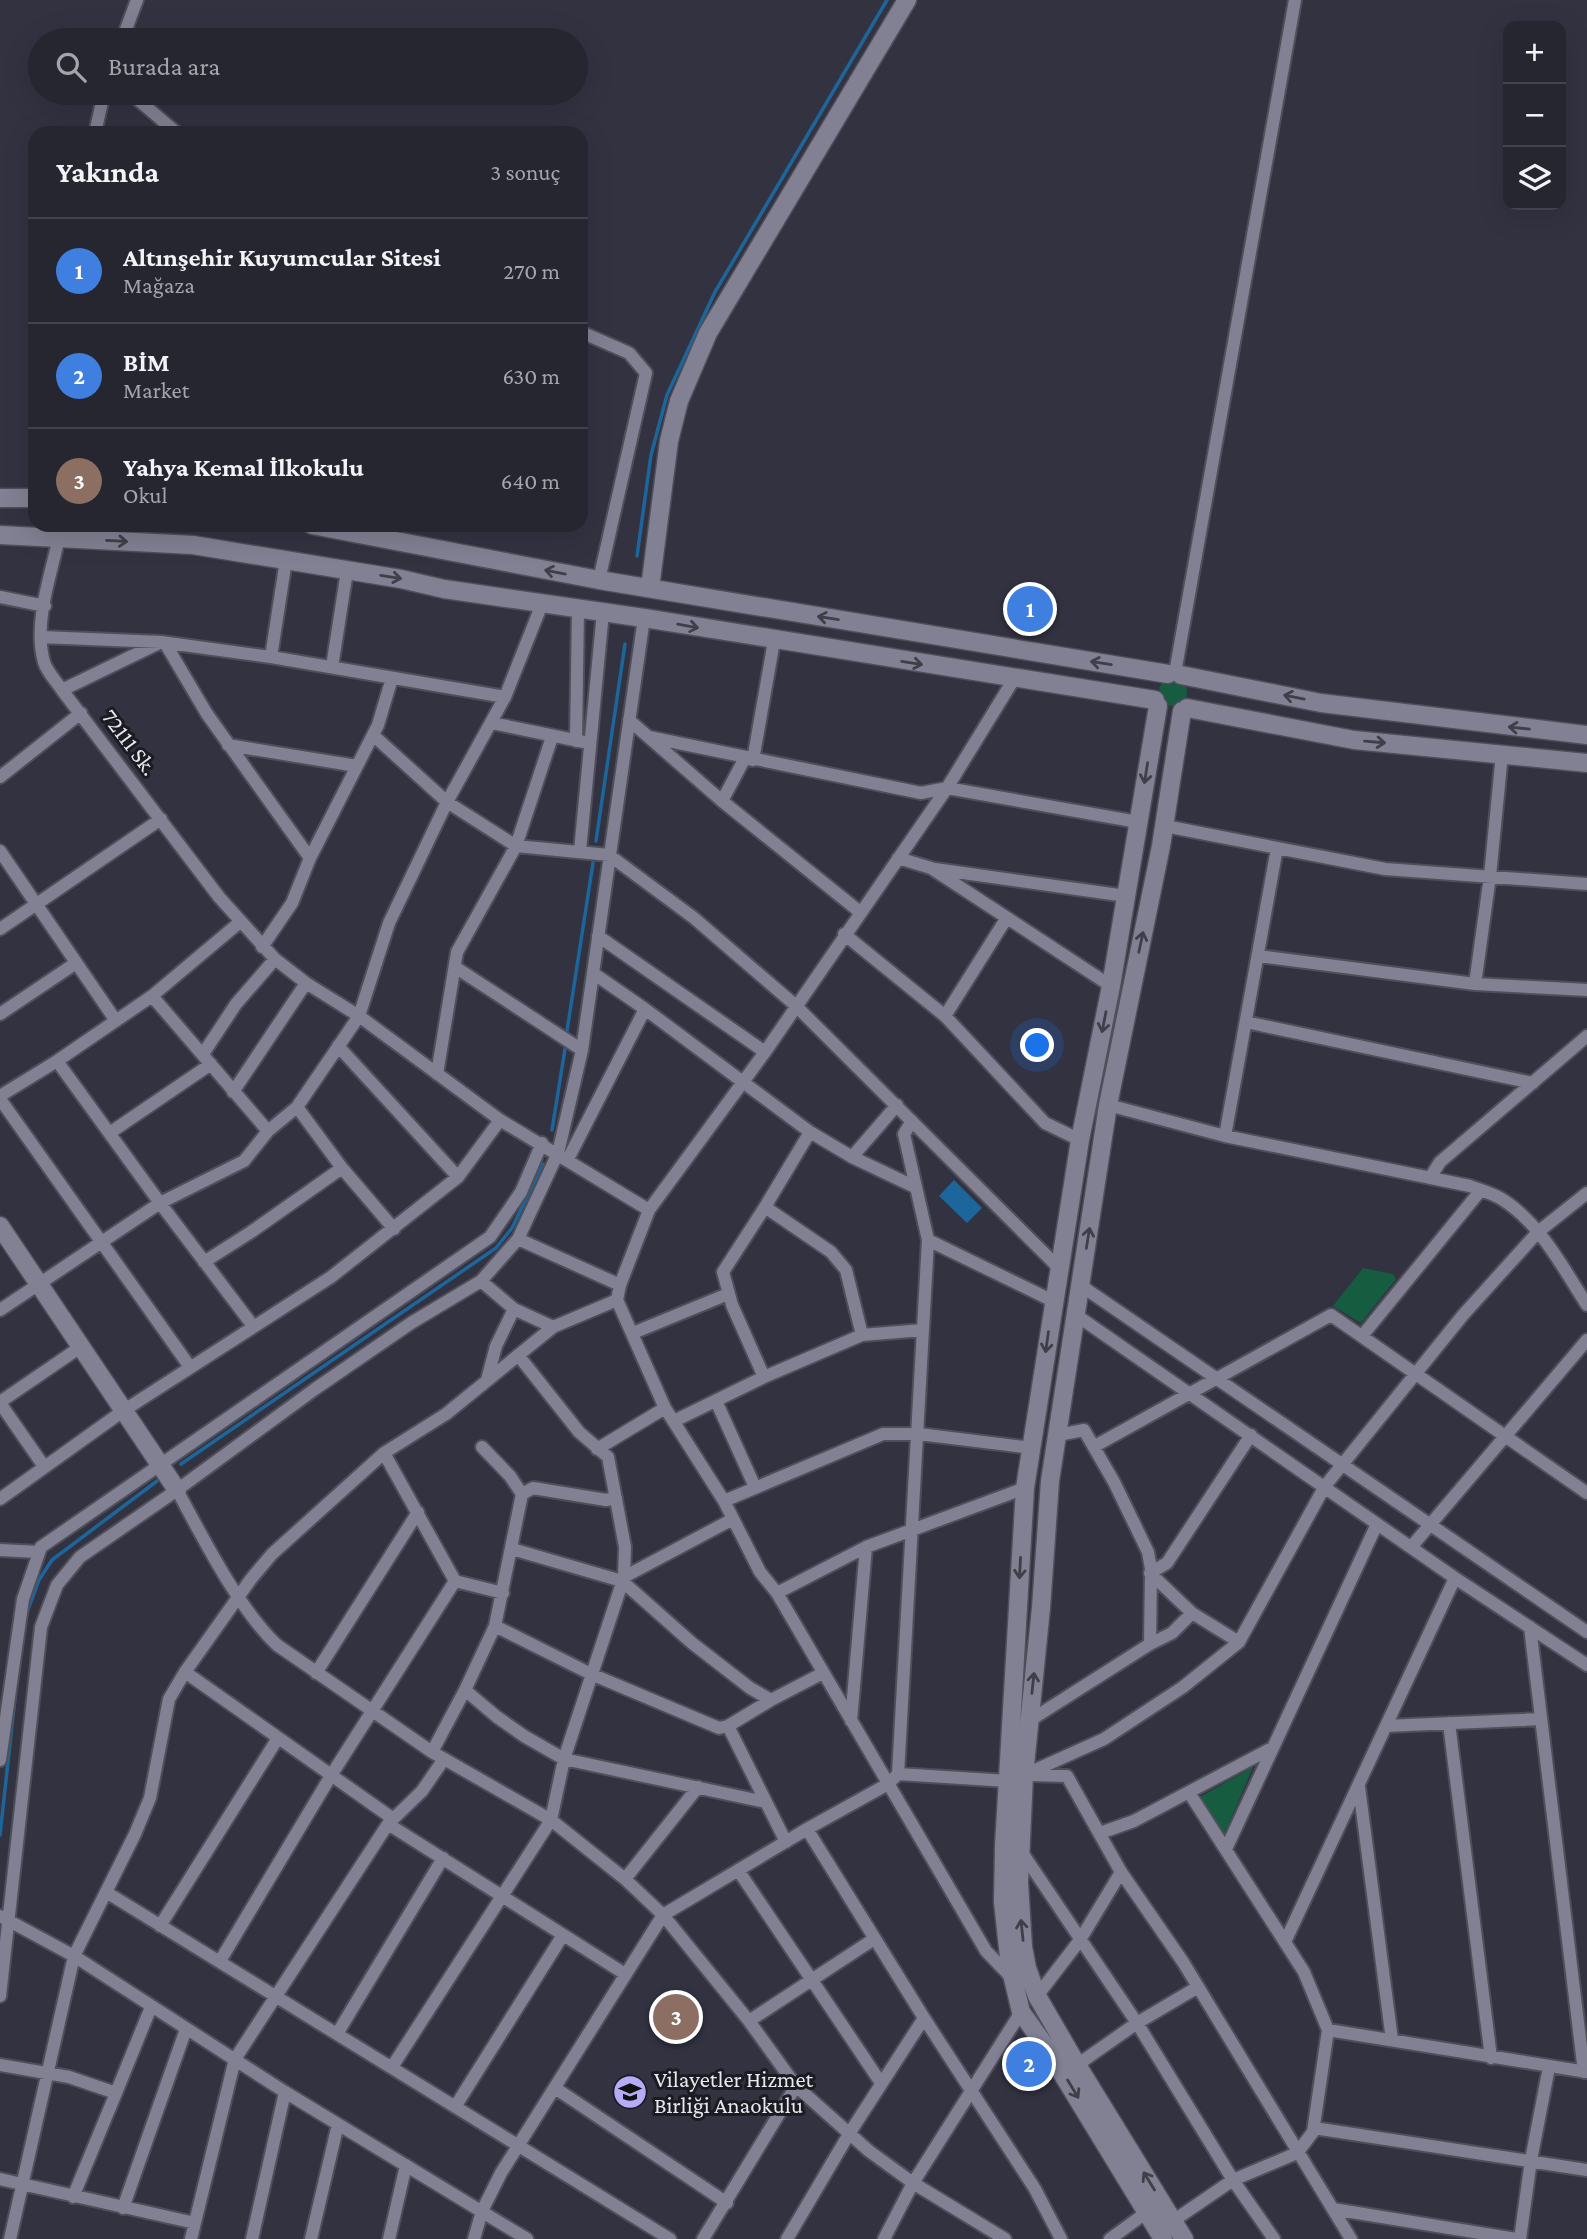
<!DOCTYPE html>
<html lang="tr">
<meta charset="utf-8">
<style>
:root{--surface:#262631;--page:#2e2e39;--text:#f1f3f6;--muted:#a4a5ab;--line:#42434d;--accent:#b5acf8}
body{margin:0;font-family:"Crimson Pro",serif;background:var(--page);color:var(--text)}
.controls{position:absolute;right:21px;top:21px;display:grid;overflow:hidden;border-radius:14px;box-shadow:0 7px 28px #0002}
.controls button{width:63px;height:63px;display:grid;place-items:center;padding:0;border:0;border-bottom:2px solid var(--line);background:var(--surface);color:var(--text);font:35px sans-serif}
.you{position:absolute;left:1038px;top:1046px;width:24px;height:24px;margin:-18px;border:5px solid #fff;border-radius:50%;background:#1a73e8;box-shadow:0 0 0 10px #1a73e833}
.badge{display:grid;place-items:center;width:46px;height:46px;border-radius:50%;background:var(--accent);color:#fff;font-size:23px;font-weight:700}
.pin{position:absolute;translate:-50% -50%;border:4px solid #fff;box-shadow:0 2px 7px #0006}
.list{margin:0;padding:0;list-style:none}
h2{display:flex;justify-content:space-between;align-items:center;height:91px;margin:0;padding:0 28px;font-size:30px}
h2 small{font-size:23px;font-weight:400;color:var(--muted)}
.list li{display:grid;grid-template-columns:46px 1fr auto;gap:21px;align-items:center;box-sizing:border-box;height:105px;padding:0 28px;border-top:2px solid var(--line)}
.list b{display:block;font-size:26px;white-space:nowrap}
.list p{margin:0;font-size:23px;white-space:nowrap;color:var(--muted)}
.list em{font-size:23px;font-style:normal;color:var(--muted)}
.icon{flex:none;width:38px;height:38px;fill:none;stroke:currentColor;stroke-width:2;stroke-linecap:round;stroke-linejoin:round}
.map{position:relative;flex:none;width:1587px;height:2239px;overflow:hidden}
.search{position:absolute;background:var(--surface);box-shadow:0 7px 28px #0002;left:28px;top:28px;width:560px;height:77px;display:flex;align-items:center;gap:18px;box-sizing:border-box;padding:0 24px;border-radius:38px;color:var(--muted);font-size:26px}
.panel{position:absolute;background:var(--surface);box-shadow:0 7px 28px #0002;left:28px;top:126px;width:560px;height:406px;border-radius:21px}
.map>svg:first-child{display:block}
.green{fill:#155c41}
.water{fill:#1d669b}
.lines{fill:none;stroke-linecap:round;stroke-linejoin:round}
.stream{stroke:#1d669b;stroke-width:3.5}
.street-casing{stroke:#4f4f5b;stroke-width:16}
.secondary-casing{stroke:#4f4f5b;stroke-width:21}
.street{stroke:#818193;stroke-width:12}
.secondary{stroke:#818193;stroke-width:18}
.oneway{stroke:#3f3f49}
.labels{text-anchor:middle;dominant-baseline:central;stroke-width:6;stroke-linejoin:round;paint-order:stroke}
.street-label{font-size:23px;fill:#e6e7f0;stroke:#1b1b21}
.poi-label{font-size:23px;fill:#e6e7f0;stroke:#1b1b21;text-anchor:start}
</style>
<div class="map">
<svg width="1587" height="2239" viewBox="0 0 1587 2239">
<rect width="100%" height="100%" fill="#323241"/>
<path class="green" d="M1159 692a14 14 0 1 1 28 0a14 14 0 1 1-28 0Z
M1363 1268 1393 1274 1396 1279 1361 1323 1333 1306Z
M1253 1767 1224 1835 1200 1797Z"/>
<path class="water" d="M954 1180 982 1208 967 1223 939 1196Z"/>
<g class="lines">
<path class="stream" d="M637 556 651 455 667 395 715 292 887 0
M596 841 625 644
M567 1031 593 863
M552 1130 565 1049
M181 1464 496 1248 512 1228 543 1164
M26 1615 39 1580 52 1560 157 1481
M0 1835 15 1698"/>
<g class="street-casing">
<path id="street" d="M122 40 137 0
M130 93 177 133
M95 133 104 93
M581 332 629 353 646 373 599 580
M59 537C51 575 33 623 44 662 47 672 56 681 62 690L219 897 275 959 306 983 359 1016 500 1120 649 1210
M0 597 45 606
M41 637 161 642 271 657 505 697
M165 643 207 714 310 858
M271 657 286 560
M332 667 347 571
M1175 673 1295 0
M62 690 159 643
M629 720 722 801 860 912
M492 723 584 742
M373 735 447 802 516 846 609 855 694 918 795 1005 1059 1268
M649 737 921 793 947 788 1138 822
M576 741 578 609
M228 745 357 766
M753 760 774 641
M0 777 81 713
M722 801 745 758
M1165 826 1385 869 1587 884
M0 851 116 1021
M580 851 603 612
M898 858 931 868 1111 986
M935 869 1126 896
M0 929 161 819
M844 934 945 1016 1045 1123 1080 1140
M598 936 765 1052
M262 947 292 903 310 858 378 725 392 678
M1259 956 1475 984 1587 990
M455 967 582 1050
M593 973 645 1009 810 1132 852 1157 915 1187
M1475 984 1490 876 1502 754
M152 996 268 1131
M0 1014 76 963
M945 1016 1006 919
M1246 1022 1533 1083
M338 1046 458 1177
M203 1054 236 1004 275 959
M57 1061 160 1203 253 1326
M437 1074 457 952 516 846 552 737
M233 1092 306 983
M0 1096 57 1061 152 996 240 922
M0 1099 190 1367
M1108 1105 1225 1136 1470 1186C1480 1190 1491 1193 1500 1198 1539 1221 1563 1268 1587 1305
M297 1107 342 1168
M111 1132 211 1064
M810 1132 765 1207 831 1252 846 1270 862 1335
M1225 1136 1277 848
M852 1157 897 1105
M568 1159 645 1009
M1430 1178 1440 1162 1587 1036
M518 1239 620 1285
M928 1240 1053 1301
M204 1262 251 1232 342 1168 394 1229
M481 1281 514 1309 496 1346 487 1380
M1080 1285 1587 1632
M514 1309 553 1327
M0 1310 160 1203 244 1161 268 1131 297 1107 359 1016 389 923 447 802 505 697 542 604
M1076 1315 1455 1578 1587 1665
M633 1333 728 1294
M1362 1336 1481 1190
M764 1377 732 1305 723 1272 765 1207
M716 1401 755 1487
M0 1402 79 1348
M0 1403 43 1465
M674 1421 764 1377 862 1335 923 1330
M1058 1435 1084 1430 1114 1482 1148 1552 1151 1569 1150 1644
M1095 1446 1331 1315 1587 1493
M482 1447 510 1476 522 1494 533 1488 606 1500 616 1498
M597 1449 665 1408
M177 1490C203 1538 238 1608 277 1645L432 1752 551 1820 625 1879 663 1915 749 2021 796 2086 869 2151 913 2183 1005 2239
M0 1499 123 1411 331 1277 458 1177 500 1120
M724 1501 883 1434H919L1032 1448
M1412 1546 1587 1340
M512 1549 622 1581 692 1643 750 1688 771 1700
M0 1550 38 1552
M624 1577 733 1519
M455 1581 384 1453 446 1414 553 1327 617 1300
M777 1593 866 1547 1025 1488
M495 1626 591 1674 719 1728 728 1726 771 1700 823 1673
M1530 1627 1584 2072
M1239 1642 1192 1613 1150 1573 1167 1563 1251 1435
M185 1672 392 1818
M316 1673 418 1512
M465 1690 495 1626 522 1494
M851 1721 866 1547
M1029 1721 1150 1644 1172 1633 1192 1613
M1449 1723 1491 2058
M728 1726 786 1842
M1386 1726 1541 1719
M432 1752 465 1690 497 1717 524 1736 564 1759 765 1802
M0 1760 23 1599 41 1547 490 1237 521 1192 542 1143
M898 1774 928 1240 904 1134 912 1121
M1024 1775 1104 1739 1183 1687 1239 1642 1325 1486 1463 1315 1538 1232 1587 1193
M1030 1775 1067 1776 1121 1872 1183 1962 1351 2239
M1359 1787 1392 2040
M388 1824 625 1974
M807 1829 924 2018 1035 2189 1061 2239
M1100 1833 1134 1821 1272 1748
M1226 1849 1377 1524
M1021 1851 1137 2023 1233 2180 1274 2239
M738 1870 881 2083
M625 1879 698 1787
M106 1892 670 2239
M0 1916 74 1956 285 2092 527 2239
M160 1926 278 1738
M1285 1942 1455 1578
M220 1961 332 1774 455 1581 503 1593
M1013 1979 986 1951 777 1593 760 1572 724 1501 665 1408 617 1300 620 1285 649 1210 765 1052 947 788 1014 679
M0 1996 41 1627 57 1585 80 1557 177 1490 315 1389 411 1323 481 1281 518 1239 558 1153 582 1050 644 618
M1037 1996 1080 1940 1121 1872
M749 2021 874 1939
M1328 2030 1587 2072
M337 2034 443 1858
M0 2065 69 2077 116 2093 151 2007
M1077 2065 1137 2023 1198 1987
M392 2067 551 1820 564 1759 624 1577 625 1547 608 1457 579 1432 518 1355
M555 2088 727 2203
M455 2107 563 1935
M1314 2128 1587 2170
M0 2179 195 2223
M73 2197 116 2093
M123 2208 186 2029
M1333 2209 1516 2239
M1173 2221 1233 2180 1297 2153 1313 2132 1328 2030 1304 1972 1190 1794
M10 2239 74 1956 135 1834 150 1798 169 1699 185 1672 251 1579 272 1554 384 1453
M191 2239 235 2059 388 1824 422 1791 444 1759
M252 2239 285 2092
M311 2239 338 2124
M389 2239 406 2165
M474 2239 482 2211 501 2173 663 1915 807 1829 888 1784 898 1774 1008 1781
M703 2239 796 2086
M787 2239 849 2134 924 2018
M884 2239 913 2183 1021 2012
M1110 2239 1147 2212
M1520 2239 1531 2160 1549 2067"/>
</g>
<g class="secondary-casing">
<path id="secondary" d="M0 498H35
M312 525 599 580 1168 674
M0 535 193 545 401 579 444 589 644 618 1155 700
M650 588 669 441 679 401 708 333 907 0
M1181 675 1321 703 1587 735
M1158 706 1111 986 1080 1140 1025 1488 1004 1846 1003 1902 1010 1966 1021 2012 1046 2047 1163 2239
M1187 708 1354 740 1587 763
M1182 711 1161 846 1108 1105 1050 1481 1041 1608 1024 1775 1019 1883 1023 1947 1027 1968 1037 1996 1077 2065 1184 2239
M0 1226 177 1490"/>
</g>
<use href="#street" class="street"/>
<use href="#secondary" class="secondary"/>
</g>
<defs><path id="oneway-shaft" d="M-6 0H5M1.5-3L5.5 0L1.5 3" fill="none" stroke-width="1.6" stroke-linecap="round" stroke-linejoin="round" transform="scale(1.75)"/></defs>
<g class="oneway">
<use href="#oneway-shaft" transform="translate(117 541) rotate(3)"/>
<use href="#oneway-shaft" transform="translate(555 572) rotate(-169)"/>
<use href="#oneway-shaft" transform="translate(391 577) rotate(9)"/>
<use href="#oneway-shaft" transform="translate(828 618) rotate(-171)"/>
<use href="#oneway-shaft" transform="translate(688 626) rotate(10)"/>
<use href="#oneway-shaft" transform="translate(912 663) rotate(9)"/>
<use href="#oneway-shaft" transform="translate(1101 663) rotate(-171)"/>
<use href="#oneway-shaft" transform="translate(1294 697) rotate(-169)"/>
<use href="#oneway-shaft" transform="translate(1519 728) rotate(-174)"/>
<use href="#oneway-shaft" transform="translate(1375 742) rotate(5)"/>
<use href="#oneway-shaft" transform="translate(1146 773) rotate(99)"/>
<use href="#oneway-shaft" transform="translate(1141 942) rotate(-78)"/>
<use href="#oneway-shaft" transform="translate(1104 1022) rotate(101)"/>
<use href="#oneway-shaft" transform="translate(1088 1238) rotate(-81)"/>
<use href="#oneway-shaft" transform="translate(1047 1342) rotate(98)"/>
<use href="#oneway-shaft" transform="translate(1020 1568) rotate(93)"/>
<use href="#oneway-shaft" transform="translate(1033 1683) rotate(-84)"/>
<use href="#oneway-shaft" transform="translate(1022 1930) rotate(-96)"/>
<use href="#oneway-shaft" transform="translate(1073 2089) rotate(59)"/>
<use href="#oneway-shaft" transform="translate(1149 2181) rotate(-122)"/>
</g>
<defs>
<g id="school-disc" transform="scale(1.75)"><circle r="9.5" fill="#b5acf8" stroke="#1b1b21"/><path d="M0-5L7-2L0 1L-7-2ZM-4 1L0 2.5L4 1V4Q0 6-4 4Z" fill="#111"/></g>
</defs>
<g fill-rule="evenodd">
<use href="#school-disc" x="630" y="2092"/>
</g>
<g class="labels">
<g class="street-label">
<text transform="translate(130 742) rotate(53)">72111 Sk.</text>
</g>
<g class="poi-label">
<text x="654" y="2079">Vilayetler Hizmet<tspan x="654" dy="26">Birliği Anaokulu</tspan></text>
</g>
</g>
</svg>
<div class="controls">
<button>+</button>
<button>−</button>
<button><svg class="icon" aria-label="layers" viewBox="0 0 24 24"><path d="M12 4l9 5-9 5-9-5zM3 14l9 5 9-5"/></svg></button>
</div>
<div class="you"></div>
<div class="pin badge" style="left:1030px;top:609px;background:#3f7fe0">1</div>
<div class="pin badge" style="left:1029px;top:2064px;background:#3f7fe0">2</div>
<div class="pin badge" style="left:676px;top:2017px;background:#8d6e63">3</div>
<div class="search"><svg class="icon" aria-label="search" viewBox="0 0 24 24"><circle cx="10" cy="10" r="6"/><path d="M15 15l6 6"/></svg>Burada ara</div>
<section class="panel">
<h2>Yakında<small>3 sonuç</small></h2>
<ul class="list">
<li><span class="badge" style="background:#3f7fe0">1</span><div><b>Altınşehir Kuyumcular Sitesi</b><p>Mağaza</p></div><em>270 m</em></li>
<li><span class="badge" style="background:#3f7fe0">2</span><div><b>BİM</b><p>Market</p></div><em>630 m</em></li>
<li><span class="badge" style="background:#8d6e63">3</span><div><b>Yahya Kemal İlkokulu</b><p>Okul</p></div><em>640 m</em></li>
</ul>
</section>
</div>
